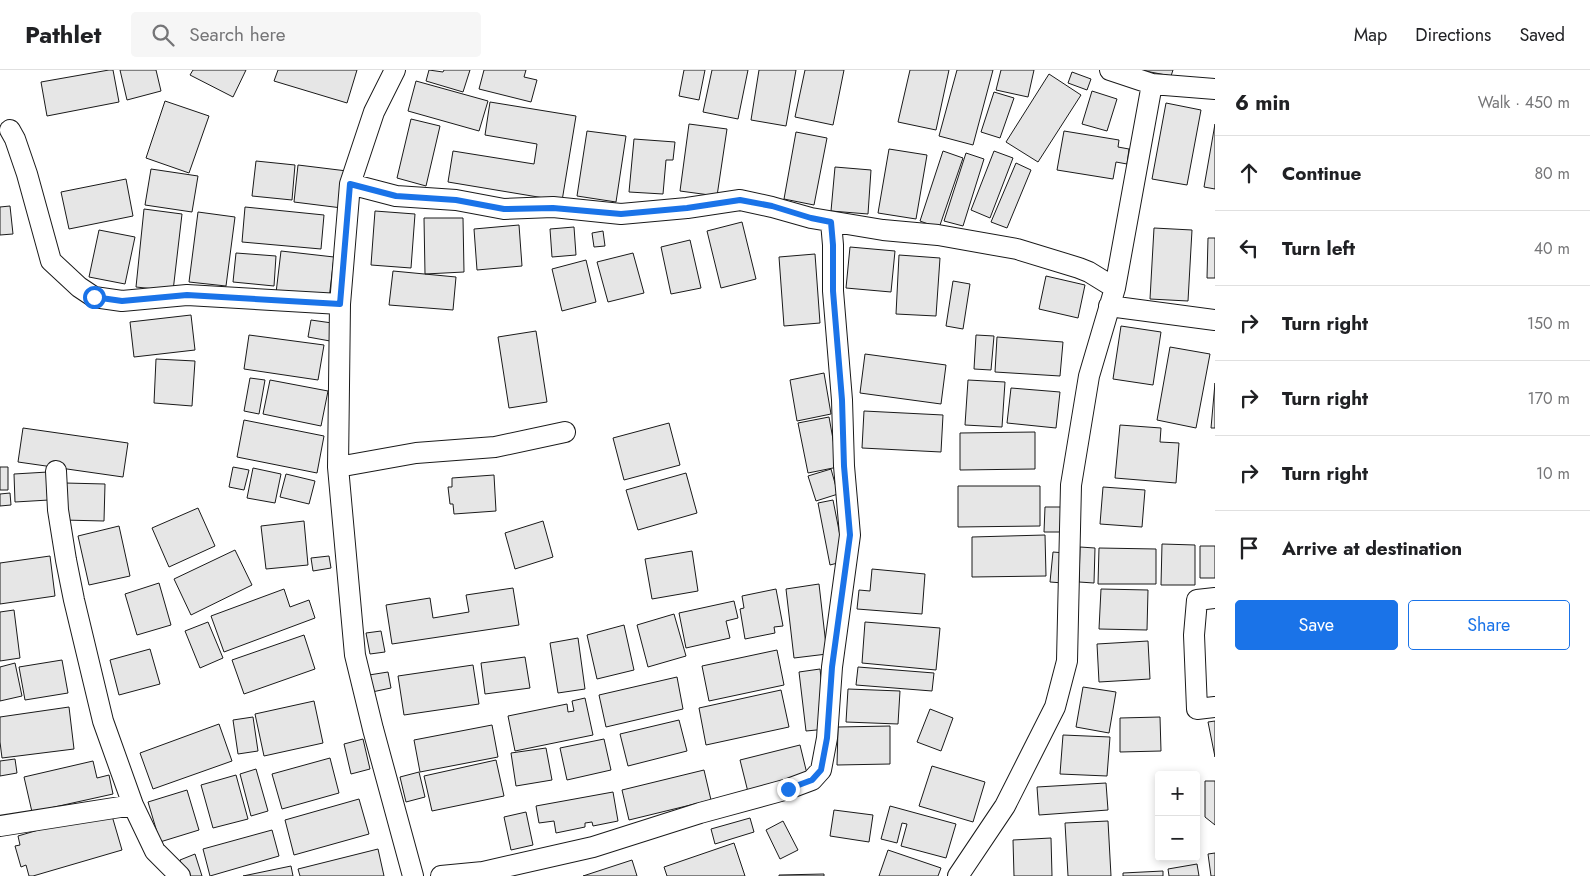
<!DOCTYPE html>
<meta charset="utf-8">
<style>
:root{--surface:#fff;--page:#f6f6f6;--text:#202124;--muted:#757577;--line:#e0e0e0;--accent:#1a73e8}
body{margin:0;font-family:Jost,sans-serif;background:var(--page);color:var(--text)}
.controls{position:absolute;right:15px;bottom:15px;display:grid;overflow:hidden;border-radius:5px;box-shadow:0 2px 8px #0003}
.controls button{width:45px;height:45px;display:grid;place-items:center;padding:0;border:0;border-bottom:1px solid var(--line);background:var(--surface);color:var(--text);font:25px sans-serif}
.stop{position:absolute;width:15px;height:15px;margin:-11px;border:4px solid #1a73e8;border-radius:50%;background:#fff}
.stop.end{background:#1a73e8;border-color:#fff;box-shadow:0 1px 5px #0008}
.list{margin:0;padding:0;list-style:none}
h2{display:flex;justify-content:space-between;align-items:center;height:65px;margin:0;padding:0 20px;font-size:21px}
h2 small{font-size:16px;font-weight:400;color:var(--muted)}
.list li{display:grid;grid-template-columns:32px 1fr auto;gap:15px;align-items:center;box-sizing:border-box;height:75px;padding:0 20px;border-top:1px solid var(--line)}
.list b{display:block;font-size:19px;white-space:nowrap}
.list em{font-size:16px;font-style:normal;color:var(--muted)}
.actions{display:flex;gap:10px;padding:15px 20px}
.actions a{flex:1;padding:11px 0;border:1px solid var(--accent);border-radius:5px;text-align:center;font-size:18px;color:var(--accent)}
.actions .main{background:var(--accent);color:#fff}
.icon{flex:none;width:28px;height:28px;fill:none;stroke:currentColor;stroke-width:2;stroke-linecap:round;stroke-linejoin:round}
.map{position:relative;flex:none;width:1215px;height:806px;overflow:hidden}
header{display:flex;align-items:center;gap:30px;box-sizing:border-box;height:70px;padding:0 25px;background:var(--surface);border-bottom:1px solid var(--line)}
header strong{font-size:24px}
nav{display:flex;gap:28px;margin-inline-start:auto;font-size:18px}
.search{width:350px;height:45px;background:var(--page);display:flex;align-items:center;gap:12px;box-sizing:border-box;padding:0 18px;border-radius:5px;color:var(--muted);font-size:19px}
main{display:flex}
aside{flex:1;background:var(--surface)}
.map>svg:first-child{display:block}
.building{fill:#e6e6e6;stroke:#1a1a1a}
.lines{fill:none;stroke-linecap:round;stroke-linejoin:round}
.street-casing{stroke:#1a1a1a;stroke-width:22}
.street{stroke:#fff;stroke-width:20}
.route{stroke:#1a73e8;stroke-width:6}
</style>
<header>
<strong>Pathlet</strong>
<div class="search"><svg class="icon" aria-label="search" viewBox="0 0 24 24"><circle cx="10" cy="10" r="6"/><path d="M15 15l6 6"/></svg>Search here</div>
<nav><a>Map</a><a>Directions</a><a>Saved</a></nav>
</header>
<main>
<div class="map">
<svg width="1215" height="806" viewBox="0 0 1215 806">
<rect width="100%" height="100%" fill="#fff"/>
<path class="building" d="M109 0H113L119 32 47 46 41 12Z
M120 0H156L161 21 127 30Z
M193 0H246L233 27 190 5Z
M278 0H357L347 33 274 11Z
M429 0 443 2 444 0H470L463 22 426 11Z
M484 0H526L524 7 537 10 531 32 479 19Z
M684 0H705L699 30 679 26Z
M712 0H748L738 49 703 42Z
M759 0H796L786 56 751 50Z
M805 0H844L833 55 795 47Z
M910 0H949L936 60 898 52Z
M957 0H993L973 75 939 66Z
M1001 0H1034L1028 27 996 20Z
M1140 0H1173L1171 6Z
M1072 2 1091 9 1087 20 1068 13Z
M1049 4 1081 25 1038 92 1006 72Z
M416 11 488 31 479 61 408 41Z
M1092 21 1117 29 1107 61 1082 54Z
M994 22 1014 28 1000 68 981 62Z
M165 31 209 46 189 103 146 88Z
M490 32 576 46 562 131 448 112 453 81 534 94 537 74 485 65Z
M1166 33 1201 40 1187 115 1152 109Z
M411 49 440 56 426 116 397 108Z
M689 54 727 59 717 126 680 121Z
M1215 54V119L1204 117Z
M587 61 626 66 616 132 577 126Z
M1064 61 1119 70 1118 77 1129 79 1127 94 1116 92 1113 109 1057 100Z
M796 62 827 68 814 135 784 129Z
M634 69 675 72 673 90H666L663 124 629 122Z
M889 79 927 85 916 149 878 143Z
M943 81 963 88 939 158 920 151Z
M994 81 1013 88 990 148 971 140Z
M966 83 984 89 963 156 944 151Z
M256 91 295 95 292 130 252 126Z
M1016 93 1031 100 1007 158 991 152Z
M298 95 347 101 342 138 294 132Z
M835 97 871 100 868 144 831 141Z
M151 99 198 106 192 142 145 135Z
M126 109 133 146 69 159 61 122Z
M10 136 13 164 0 165V137Z
M245 137 324 145 321 179 242 172Z
M144 139 182 144 173 221 136 217Z
M375 141 415 144 411 198 371 195Z
M198 142 235 147 226 216 189 212Z
M424 148H463L464 202 425 204Z
M742 152 756 209 721 218 707 161Z
M519 155 522 196 477 200 474 159Z
M574 157 576 185 552 187 550 159Z
M1154 158 1192 160 1188 231 1150 229Z
M99 160 135 167 125 214 89 207Z
M603 161 605 176 594 177 592 163Z
M1208 168H1215V208H1207Z
M690 170 701 218 671 224 661 177Z
M850 177 895 181 891 222 846 218Z
M281 181 334 187 329 229 276 223Z
M236 183 276 186 274 216 233 212Z
M633 183 644 223 608 232 597 192Z
M815 184 820 253 784 256 779 187Z
M899 185 940 188 936 246 896 244Z
M586 190 596 232 562 241 552 199Z
M393 201 456 207 453 240 389 235Z
M1046 206 1085 215 1078 248 1039 239Z
M953 211 970 214 963 259 946 256Z
M191 245 195 280 134 287 130 252Z
M311 250 332 253 330 271 308 267Z
M1121 256 1161 262 1153 315 1113 309Z
M536 261 547 332 509 338 498 267Z
M249 265 324 275 318 310 244 299Z
M976 265 994 266 991 300 974 299Z
M997 267 1063 272 1060 306 995 302Z
M1170 277 1210 284 1196 358 1157 350Z
M865 284 946 295 941 334 860 323Z
M156 289 195 291 192 336 154 333Z
M824 303 831 344 797 351 790 310Z
M250 308 265 310 259 344 244 341Z
M270 310 328 321 321 356 263 344Z
M968 310 1005 312 1002 357 965 355Z
M1215 313V358H1211Z
M1011 318 1060 322 1056 358 1007 353Z
M864 341 943 345 941 382 862 378Z
M829 347 838 397 808 403 798 353Z
M244 350 324 366 317 403 237 387Z
M669 353 680 395 624 410 613 368Z
M1120 355 1161 358 1160 372 1179 373 1176 413 1115 408Z
M23 358 128 373 123 407 18 392Z
M1035 362V399L960 400V363Z
M0 397H8V420H0Z
M233 397 249 400 244 420 229 417Z
M253 398 281 404 275 433 247 428Z
M831 399 838 424 816 431 808 406Z
M48 402 49 430 15 432 14 404Z
M686 403 697 443 638 460 626 420Z
M286 404 315 411 309 434 280 427Z
M494 405 496 441 454 444 453 434H450L448 417H452V408Z
M65 413 105 414 104 451 63 450Z
M958 416H1040V456L958 457Z
M1103 417 1145 420 1142 457 1100 454Z
M10 423 11 435 0 436V424Z
M833 430 845 491 830 495 818 433Z
M1045 437H1062L1061 462H1044Z
M198 438 215 476 169 497 152 458Z
M304 451 308 495 266 499 261 456Z
M543 451 553 487 515 499 505 463Z
M119 456 130 506 89 515 78 466Z
M1045 465 1046 506 972 507V467Z
M1162 474 1195 475V515H1161Z
M1200 476H1215V508H1200Z
M1080 477 1095 478 1094 513 1079 512Z
M1099 478 1156 479V514H1098Z
M235 480 252 515 191 545 174 509Z
M692 481 698 521 652 529 645 489Z
M1053 482 1065 483 1063 513 1050 512Z
M50 486 55 526 0 534V493Z
M329 486 331 498 313 501 311 488Z
M872 499 925 504 922 544 857 539 859 520 870 521Z
M159 513 171 555 137 565 125 524Z
M819 514 827 584 794 588 786 519Z
M513 518 519 555 392 574 386 535 430 528 433 548 469 542 466 525Z
M284 519 290 537 309 530 315 548 224 582 211 546Z
M776 519 783 556 774 557 775 563 745 569 740 539 744 538 742 526Z
M1101 519 1148 520 1147 560 1099 559Z
M734 531 738 548 726 551 730 568 686 578 679 543Z
M14 540 20 588 0 591V542Z
M674 544 686 586 648 597 637 555Z
M208 552 223 588 200 598 185 561Z
M865 552 940 558 936 600 862 593Z
M624 555 634 600 597 609 587 565Z
M381 561 385 582 370 584 366 563Z
M304 565 315 599 244 624 232 590Z
M578 568 585 619 558 623 550 573Z
M1148 571 1150 609 1099 612 1097 574Z
M150 579 160 614 119 625 110 590Z
M777 580 784 615 709 631 702 596Z
M525 587 530 618 485 624 481 593Z
M62 590 68 623 25 630 19 597Z
M15 593 22 626 0 631V597Z
M473 595 479 634 404 645 398 606Z
M858 597 934 603 932 621 856 615Z
M820 599 827 659 806 661 799 602Z
M388 602 391 618 372 622 369 605Z
M677 607 683 639 606 657 599 625Z
M1083 617 1116 622 1109 663 1076 657Z
M848 619 900 621 898 654 846 652Z
M781 620 789 657 706 675 699 638Z
M585 628 593 665 515 681 508 646 567 634 568 642 574 641 572 631Z
M314 631 323 673 264 686 255 644Z
M69 637 74 679 2 688 0 672V647Z
M930 639 953 648 941 681 917 672Z
M253 647 258 681 238 684 233 650Z
M1160 647 1161 681 1120 682V648Z
M679 650 687 681 628 696 620 664Z
M1215 651V687L1208 652Z
M219 654 232 691 153 719 140 683Z
M492 655 498 687 420 702 414 670Z
M890 656V694L837 695 838 657Z
M1063 665 1110 667 1107 706 1060 704Z
M363 669 370 699 351 704 344 674Z
M604 669 611 700 567 710 560 678Z
M800 675 808 708 748 722 740 690Z
M546 678 552 710 516 716 511 683Z
M330 688 339 723 282 739 272 704Z
M15 689 17 703 0 706V691Z
M496 690 504 726 432 741 424 706Z
M93 691 97 708 109 705 113 724 32 742 24 707Z
M932 696 985 712 973 752 919 736Z
M256 699 268 741 251 746 240 704Z
M704 700 711 730 629 750 622 720Z
M419 702 425 727 406 732 400 707Z
M236 705 248 749 213 758 201 715Z
M1205 711H1215V755L1205 747Z
M1106 713 1108 740 1039 745 1037 717Z
M187 720 199 760 160 772 148 732Z
M613 722 618 751 593 756 592 752 585 753V757L556 763 554 751 539 753 536 736Z
M359 729 369 764 294 785 285 750Z
M890 736 956 754 946 788 901 776 907 754 902 753 897 773 881 769Z
M110 739 122 780 33 806H29L26 795 21 797 15 776 20 775 18 766Z
M834 740 873 745 869 772 830 766Z
M526 742 533 775 511 780 504 747Z
M750 748 754 762 715 774 711 759Z
M783 751 798 780 780 789 766 760Z
M1108 751 1111 806H1068L1065 753Z
M272 760 279 786 210 806 203 779Z
M1051 768 1052 806H1014L1013 770Z
M734 773 745 806H667L664 797Z
M378 779 384 806H300L298 799Z
M888 780 941 798 938 806H879Z
M1215 783V806H1211L1208 784Z
M195 784 202 806H185L180 790Z
M632 790 637 806H583Z
M1197 794 1199 806H1169L1168 799Z
M291 796 293 806H243Z
M1163 801V806H1123V803Z
M824 804V806H779V805Z"/>
<g class="lines">
<g class="street-casing">
<path id="street" d="M395 0 374 42 350 114 340 234 338 397 355 585 373 659 413 806
M1110 0 1152 14 1215 19
M10 60 15 69 27 104 51 191 79 217 94 227 122 231 187 225 340 234
M350 114 396 126 456 130 504 139 553 137 621 144 687 138 740 130 772 137 811 148 883 160 938 165 1017 179 1079 198 1089 202 1115 218
M1109 236 1215 250
M338 397 416 383 495 377 565 362
M56 401 58 440 66 490 74 530 103 651 133 735 155 781 180 806
M1215 528 1197 530 1194 565 1197 639 1215 637
M0 756 133 735
M441 806 483 802 593 777 700 743 788 719 812 710 821 700 827 668 832 597 850 465 844 396 842 330 833 221V175L831 152
M958 806 1005 736 1055 637 1067 591 1071 415 1089 306 1115 218 1152 14"/>
</g>
<use href="#street" class="street"/>
</g>
<g class="lines">
<path class="route" d="M94 227 122 231 187 225 340 234 350 114 396 126 456 130 504 139 553 138 621 144 687 138 740 130 772 136 811 148 831 152 833 175V221L842 330 844 396 850 465 832 597 827 668 821 700 812 710 788 719"/>
</g>
</svg>
<div class="controls">
<button>+</button>
<button>−</button>
</div>
<div class="stop" style="left:94px;top:227px"></div>
<div class="stop end" style="left:788px;top:719px"></div>
</div>
<aside>
<h2>6 min<small>Walk · 450 m</small></h2>
<ul class="list">
<li><svg class="icon" aria-label="ahead" viewBox="0 0 24 24"><path d="M12 20V5M6 11l6-6 6 6"/></svg><div><b>Continue</b></div><em>80 m</em></li>
<li><svg class="icon" aria-label="left" viewBox="0 0 24 24"><path d="M17 20v-9H6M10 6l-5 5 5 5"/></svg><div><b>Turn left</b></div><em>40 m</em></li>
<li><svg class="icon" aria-label="right" viewBox="0 0 24 24"><path d="M7 20v-9h11M14 6l5 5-5 5"/></svg><div><b>Turn right</b></div><em>150 m</em></li>
<li><svg class="icon" aria-label="right" viewBox="0 0 24 24"><path d="M7 20v-9h11M14 6l5 5-5 5"/></svg><div><b>Turn right</b></div><em>170 m</em></li>
<li><svg class="icon" aria-label="right" viewBox="0 0 24 24"><path d="M7 20v-9h11M14 6l5 5-5 5"/></svg><div><b>Turn right</b></div><em>10 m</em></li>
<li><svg class="icon" aria-label="arrive" viewBox="0 0 24 24"><path d="M6 21V4h12l-3 4 3 4H6"/></svg><div><b>Arrive at destination</b></div></li>
</ul>
<div class="actions"><a class="main">Save</a><a>Share</a></div>
</aside>
</main>
